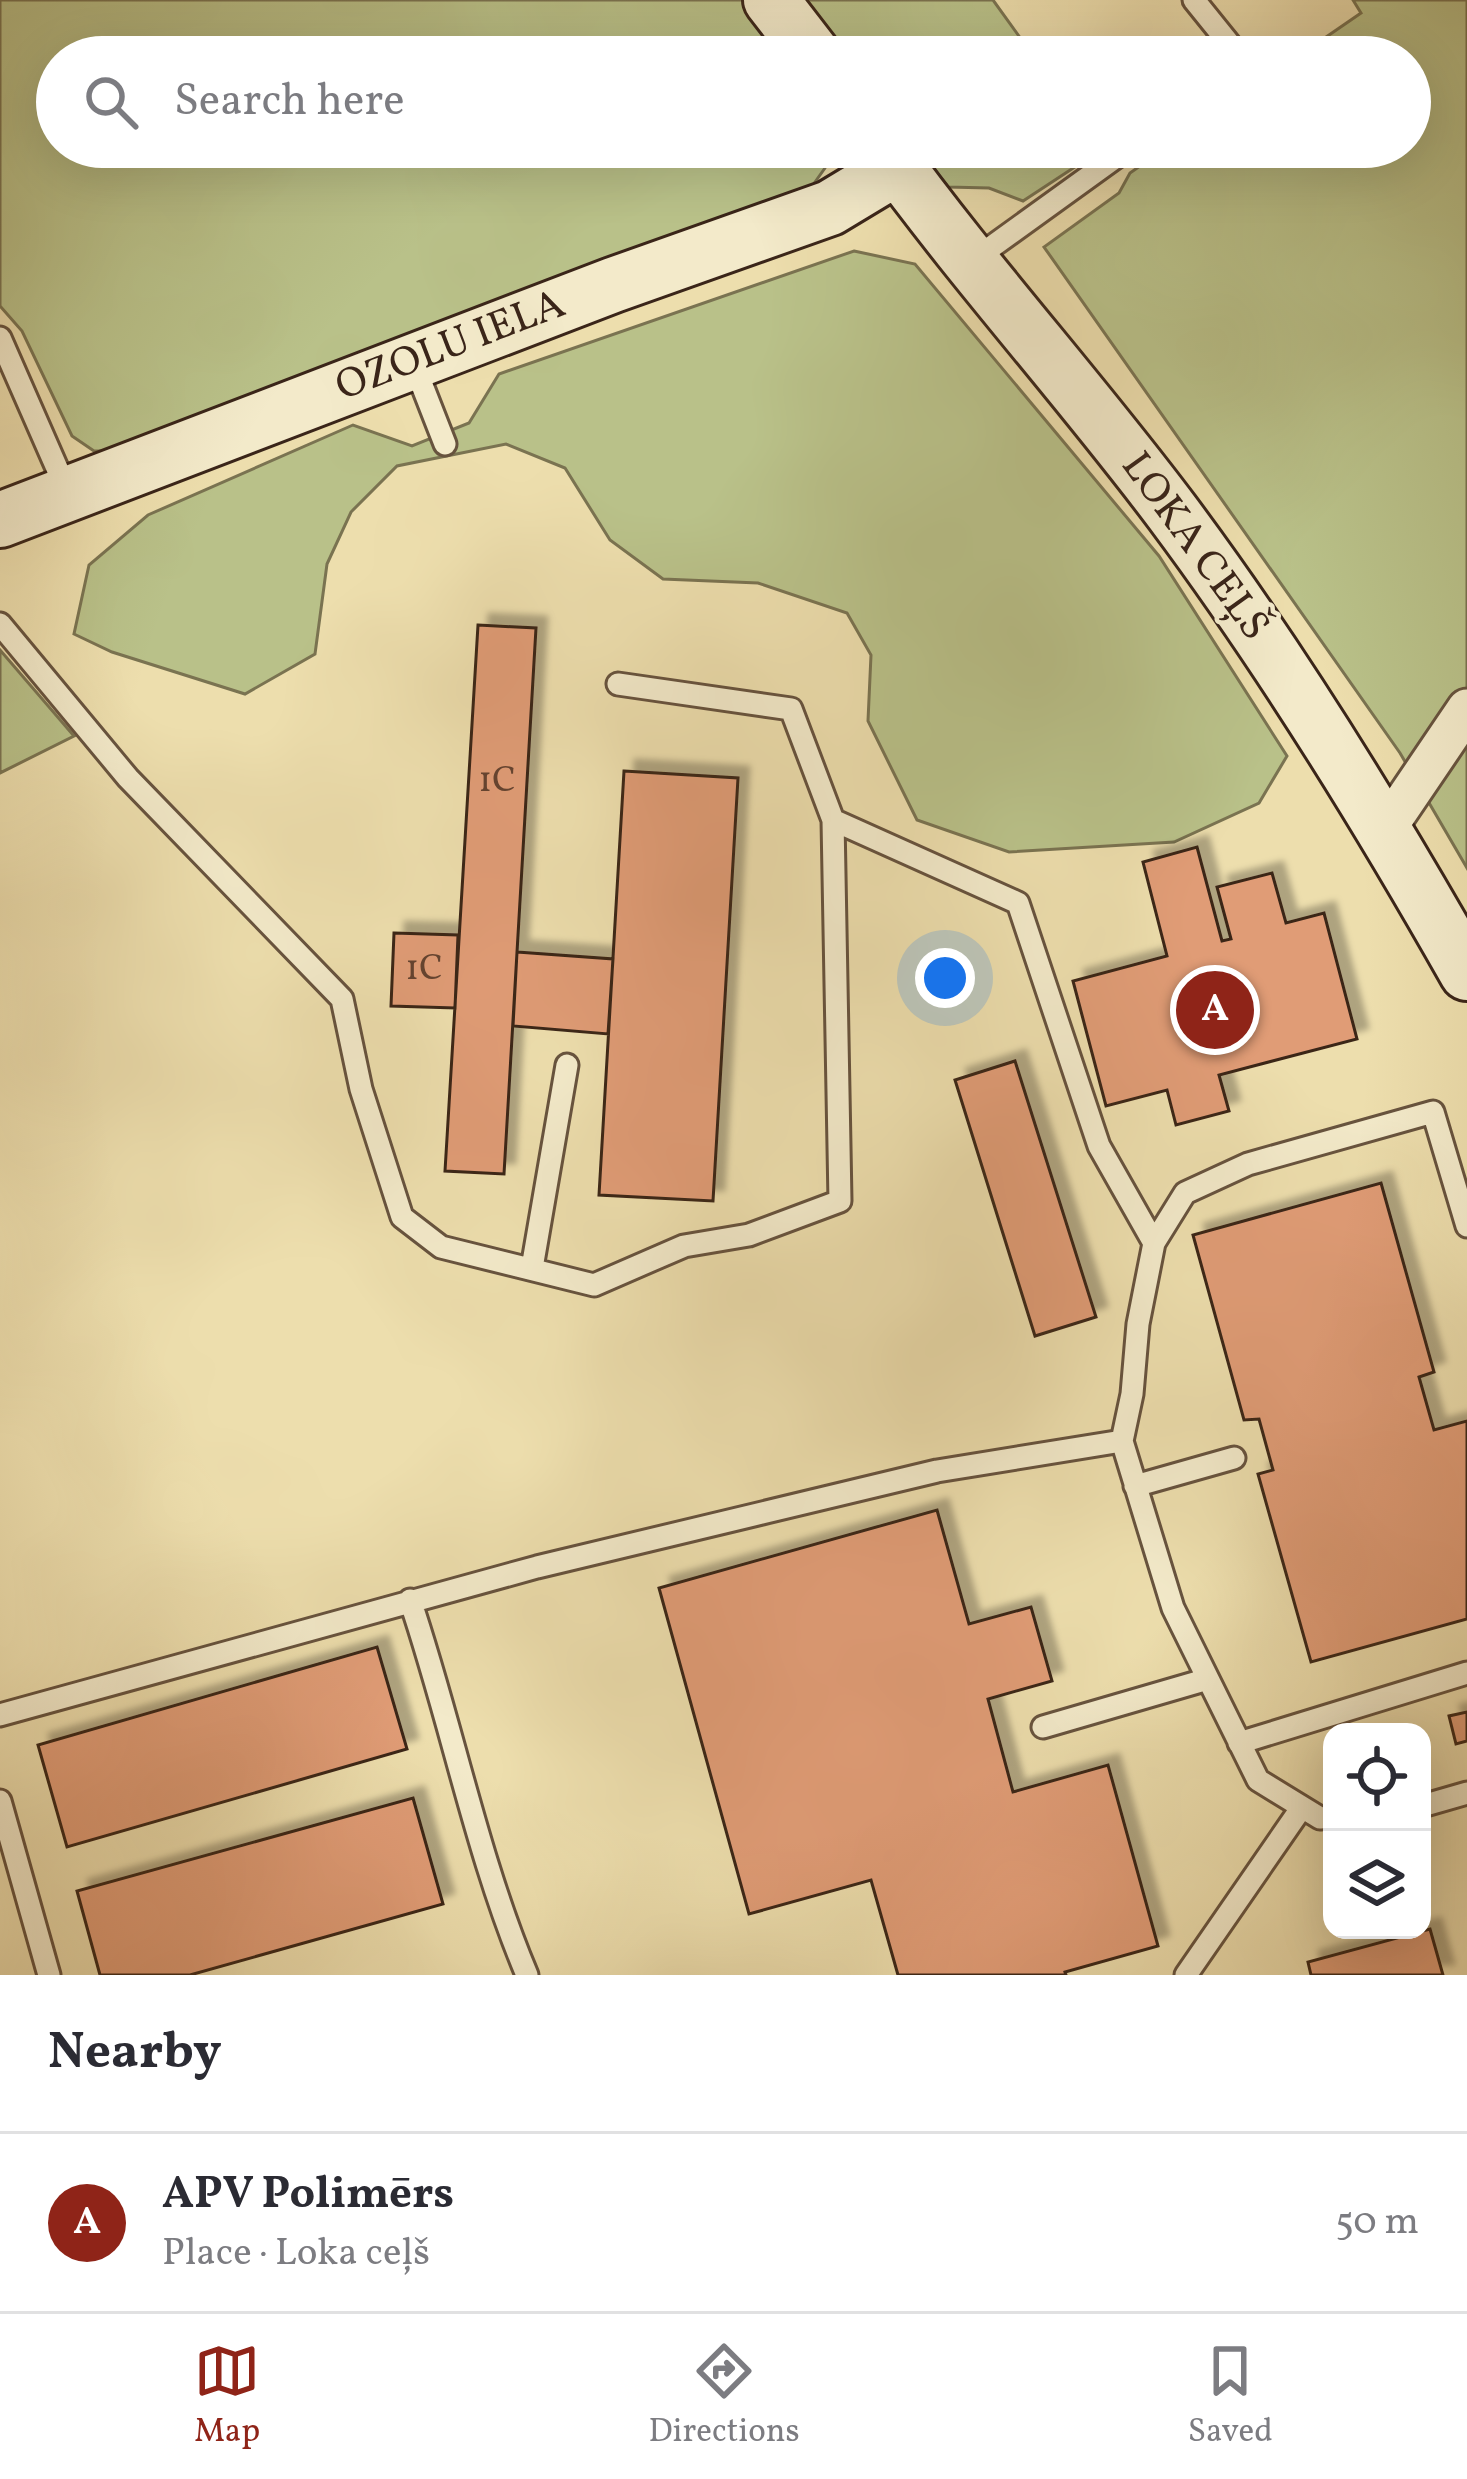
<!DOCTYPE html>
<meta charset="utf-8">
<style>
:root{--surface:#fff;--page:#f2f2f3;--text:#2b2b33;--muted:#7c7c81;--line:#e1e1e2;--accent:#8f2418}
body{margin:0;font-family:Vollkorn,serif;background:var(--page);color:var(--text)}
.controls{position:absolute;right:36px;bottom:36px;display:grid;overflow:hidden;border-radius:24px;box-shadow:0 12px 48px #0002}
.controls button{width:108px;height:108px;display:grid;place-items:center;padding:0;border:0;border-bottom:3px solid var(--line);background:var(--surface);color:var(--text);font:60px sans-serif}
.you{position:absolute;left:945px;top:978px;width:42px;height:42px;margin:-30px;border:9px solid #fff;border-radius:50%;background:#1a73e8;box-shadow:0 0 0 18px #1a73e833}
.badge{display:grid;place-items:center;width:78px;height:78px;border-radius:50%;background:var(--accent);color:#fff;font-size:39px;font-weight:700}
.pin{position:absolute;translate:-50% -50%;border:6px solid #fff;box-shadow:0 3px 12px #0006}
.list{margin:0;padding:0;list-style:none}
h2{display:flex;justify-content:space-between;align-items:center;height:156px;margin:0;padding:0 48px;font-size:51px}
h2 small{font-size:39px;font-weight:400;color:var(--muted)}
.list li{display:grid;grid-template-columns:78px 1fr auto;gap:36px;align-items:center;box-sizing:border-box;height:180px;padding:0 48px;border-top:3px solid var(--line)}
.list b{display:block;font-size:45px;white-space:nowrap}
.list p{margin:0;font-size:39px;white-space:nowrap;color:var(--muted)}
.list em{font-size:39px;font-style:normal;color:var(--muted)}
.icon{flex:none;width:66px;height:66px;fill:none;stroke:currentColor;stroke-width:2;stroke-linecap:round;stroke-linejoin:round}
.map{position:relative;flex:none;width:1467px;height:1975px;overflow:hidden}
.search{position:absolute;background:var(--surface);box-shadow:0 12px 48px #0002;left:36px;right:36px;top:36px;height:132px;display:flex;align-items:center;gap:30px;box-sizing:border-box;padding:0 42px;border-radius:66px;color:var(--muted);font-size:45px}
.sheet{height:336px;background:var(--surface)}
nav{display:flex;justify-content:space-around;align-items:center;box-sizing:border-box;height:168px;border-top:3px solid var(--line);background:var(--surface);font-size:33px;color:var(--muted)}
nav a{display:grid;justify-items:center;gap:6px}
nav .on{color:var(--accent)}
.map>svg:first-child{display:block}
.green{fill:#b9c189;stroke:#7a7351;stroke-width:3}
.building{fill:#e09c76;stroke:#3a2519;stroke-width:3;filter:url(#shadow)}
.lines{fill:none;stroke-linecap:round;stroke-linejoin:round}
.service-casing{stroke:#67533e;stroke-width:27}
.minor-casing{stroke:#67533e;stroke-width:45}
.secondary-casing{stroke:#3a2519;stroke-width:60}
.service{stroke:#f3eaca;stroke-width:21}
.minor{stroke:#f3eaca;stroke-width:39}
.secondary{stroke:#f3eaca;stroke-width:54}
.labels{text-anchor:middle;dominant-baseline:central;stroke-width:9;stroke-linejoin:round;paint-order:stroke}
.number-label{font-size:36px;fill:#644330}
.street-label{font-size:42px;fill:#3a2519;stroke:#f3eaca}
</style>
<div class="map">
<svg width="1467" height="1975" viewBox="0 0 1467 1975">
<defs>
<filter id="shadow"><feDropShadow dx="11" dy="-11" stdDeviation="3" flood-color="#0004"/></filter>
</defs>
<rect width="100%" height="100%" fill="#eddead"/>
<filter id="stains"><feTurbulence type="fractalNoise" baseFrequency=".00167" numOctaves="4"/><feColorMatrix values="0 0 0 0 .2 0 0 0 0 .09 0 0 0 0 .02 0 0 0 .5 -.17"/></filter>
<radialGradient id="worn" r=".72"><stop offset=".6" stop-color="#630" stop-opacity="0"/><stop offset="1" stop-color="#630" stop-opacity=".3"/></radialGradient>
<path class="green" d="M0 0H742L787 57H57V147H828L825 168 805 196 123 451H94L72 436 22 331 0 306Z
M804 0H993L1034 57H848Z
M1353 0H1467V868L1400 753 1044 247 1119 193 1130 173 1167 147H1410V57H1297L1361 13Z
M917 147H1086L1087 159 1023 201 989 188 948 187Z
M854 251 915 264 1159 556 1287 756 1259 803 1174 842 1009 852 917 820 868 721 871 655 847 613 758 583 663 579 610 540 565 468 506 444 397 466 351 512 327 564 315 654 245 694 112 652 74 634 89 565 148 515 353 425 412 446 469 423 499 374Z
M0 650 74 736 0 773Z"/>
<path class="building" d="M478 625 536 628 504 1174 445 1171Z
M624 771 738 778 713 1201 599 1195Z
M1197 847 1222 941 1231 939 1217 887 1272 873 1286 923 1324 913 1357 1039 1219 1075 1229 1111 1176 1125 1167 1090 1106 1106 1073 981 1167 956 1143 862Z
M394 933 458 935 455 1008 391 1006Z
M517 952 613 959 608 1034 513 1026Z
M1015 1061 1096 1317 1035 1336 955 1080Z
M1381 1183 1434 1372 1419 1377 1434 1430 1467 1421V1619L1311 1662 1258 1474 1273 1470 1259 1419 1244 1420 1193 1235Z
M937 1510 969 1624 1031 1607 1052 1681 988 1699 1013 1792 1108 1765 1158 1946 1065 1972 1066 1975H898L871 1880 749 1914 659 1588Z
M377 1647 407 1749 67 1847 38 1745Z
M1467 1712V1741L1456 1744 1449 1716Z
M413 1798 443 1904 190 1975H100L77 1891Z
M1430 1929 1443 1975H1311L1308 1962Z"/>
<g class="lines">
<g class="service-casing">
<path id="service" d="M1194 0 1240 57
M972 261 1130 147
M0 338 67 491
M413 362 445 444
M0 624 128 778 342 999 361 1089 402 1217 441 1247 594 1285 684 1246 749 1235 840 1201 833 820
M618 684 791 709 833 820 1018 903 1099 1146 1154 1243
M532 1268 567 1065
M1122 1441 1173 1608 1258 1780 1320 1818 1332 1817
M1135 1486 1234 1458
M410 1600C452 1724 476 1854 527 1975
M0 1715 537 1567 937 1471 1122 1441 1132 1394 1138 1324 1154 1243 1185 1193 1248 1164 1433 1112 1467 1226
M1043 1727 1208 1679
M1239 1743 1467 1673
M0 1801 49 1975
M1422 1806 1467 1793
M1186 1975 1302 1807"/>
</g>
<g class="minor-casing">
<path id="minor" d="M1385 830 1467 709"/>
</g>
<g class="secondary-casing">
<path id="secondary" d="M771 0 815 57
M883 147C974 273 1079 388 1172 512 1281 658 1377 814 1467 973
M0 520 613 285 830 208 898 167"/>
</g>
<use href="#service" class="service"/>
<use href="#minor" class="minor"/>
<use href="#secondary" class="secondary"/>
</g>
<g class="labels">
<g class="number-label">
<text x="497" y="782">1C</text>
<text x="424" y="970">1C</text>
</g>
<g class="street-label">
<text transform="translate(451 347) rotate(-21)">OZOLU IELA</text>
<text transform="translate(1194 547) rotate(54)">LOKA CEĻŠ</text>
</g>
</g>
<rect width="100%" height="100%" filter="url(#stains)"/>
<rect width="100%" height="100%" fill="url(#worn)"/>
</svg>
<div class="controls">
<button><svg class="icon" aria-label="locate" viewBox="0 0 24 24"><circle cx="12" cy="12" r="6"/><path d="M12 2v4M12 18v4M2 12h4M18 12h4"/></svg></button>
<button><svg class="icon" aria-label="layers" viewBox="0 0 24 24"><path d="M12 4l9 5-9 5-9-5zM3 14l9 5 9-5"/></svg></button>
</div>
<div class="you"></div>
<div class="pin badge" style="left:1215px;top:1010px">A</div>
<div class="search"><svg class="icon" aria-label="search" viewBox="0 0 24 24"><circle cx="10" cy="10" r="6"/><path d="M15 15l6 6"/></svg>Search here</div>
</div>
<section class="sheet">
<h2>Nearby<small></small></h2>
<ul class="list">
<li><span class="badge">A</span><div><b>APV Polimērs</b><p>Place · Loka ceļš</p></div><em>50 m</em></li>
</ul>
</section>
<nav>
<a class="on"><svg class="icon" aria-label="map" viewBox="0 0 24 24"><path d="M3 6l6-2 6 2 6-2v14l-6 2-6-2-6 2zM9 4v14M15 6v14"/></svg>Map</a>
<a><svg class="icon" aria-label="directions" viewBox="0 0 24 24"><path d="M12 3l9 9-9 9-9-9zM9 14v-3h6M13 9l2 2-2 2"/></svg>Directions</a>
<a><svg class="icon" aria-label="saved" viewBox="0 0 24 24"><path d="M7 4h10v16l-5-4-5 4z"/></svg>Saved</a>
</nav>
